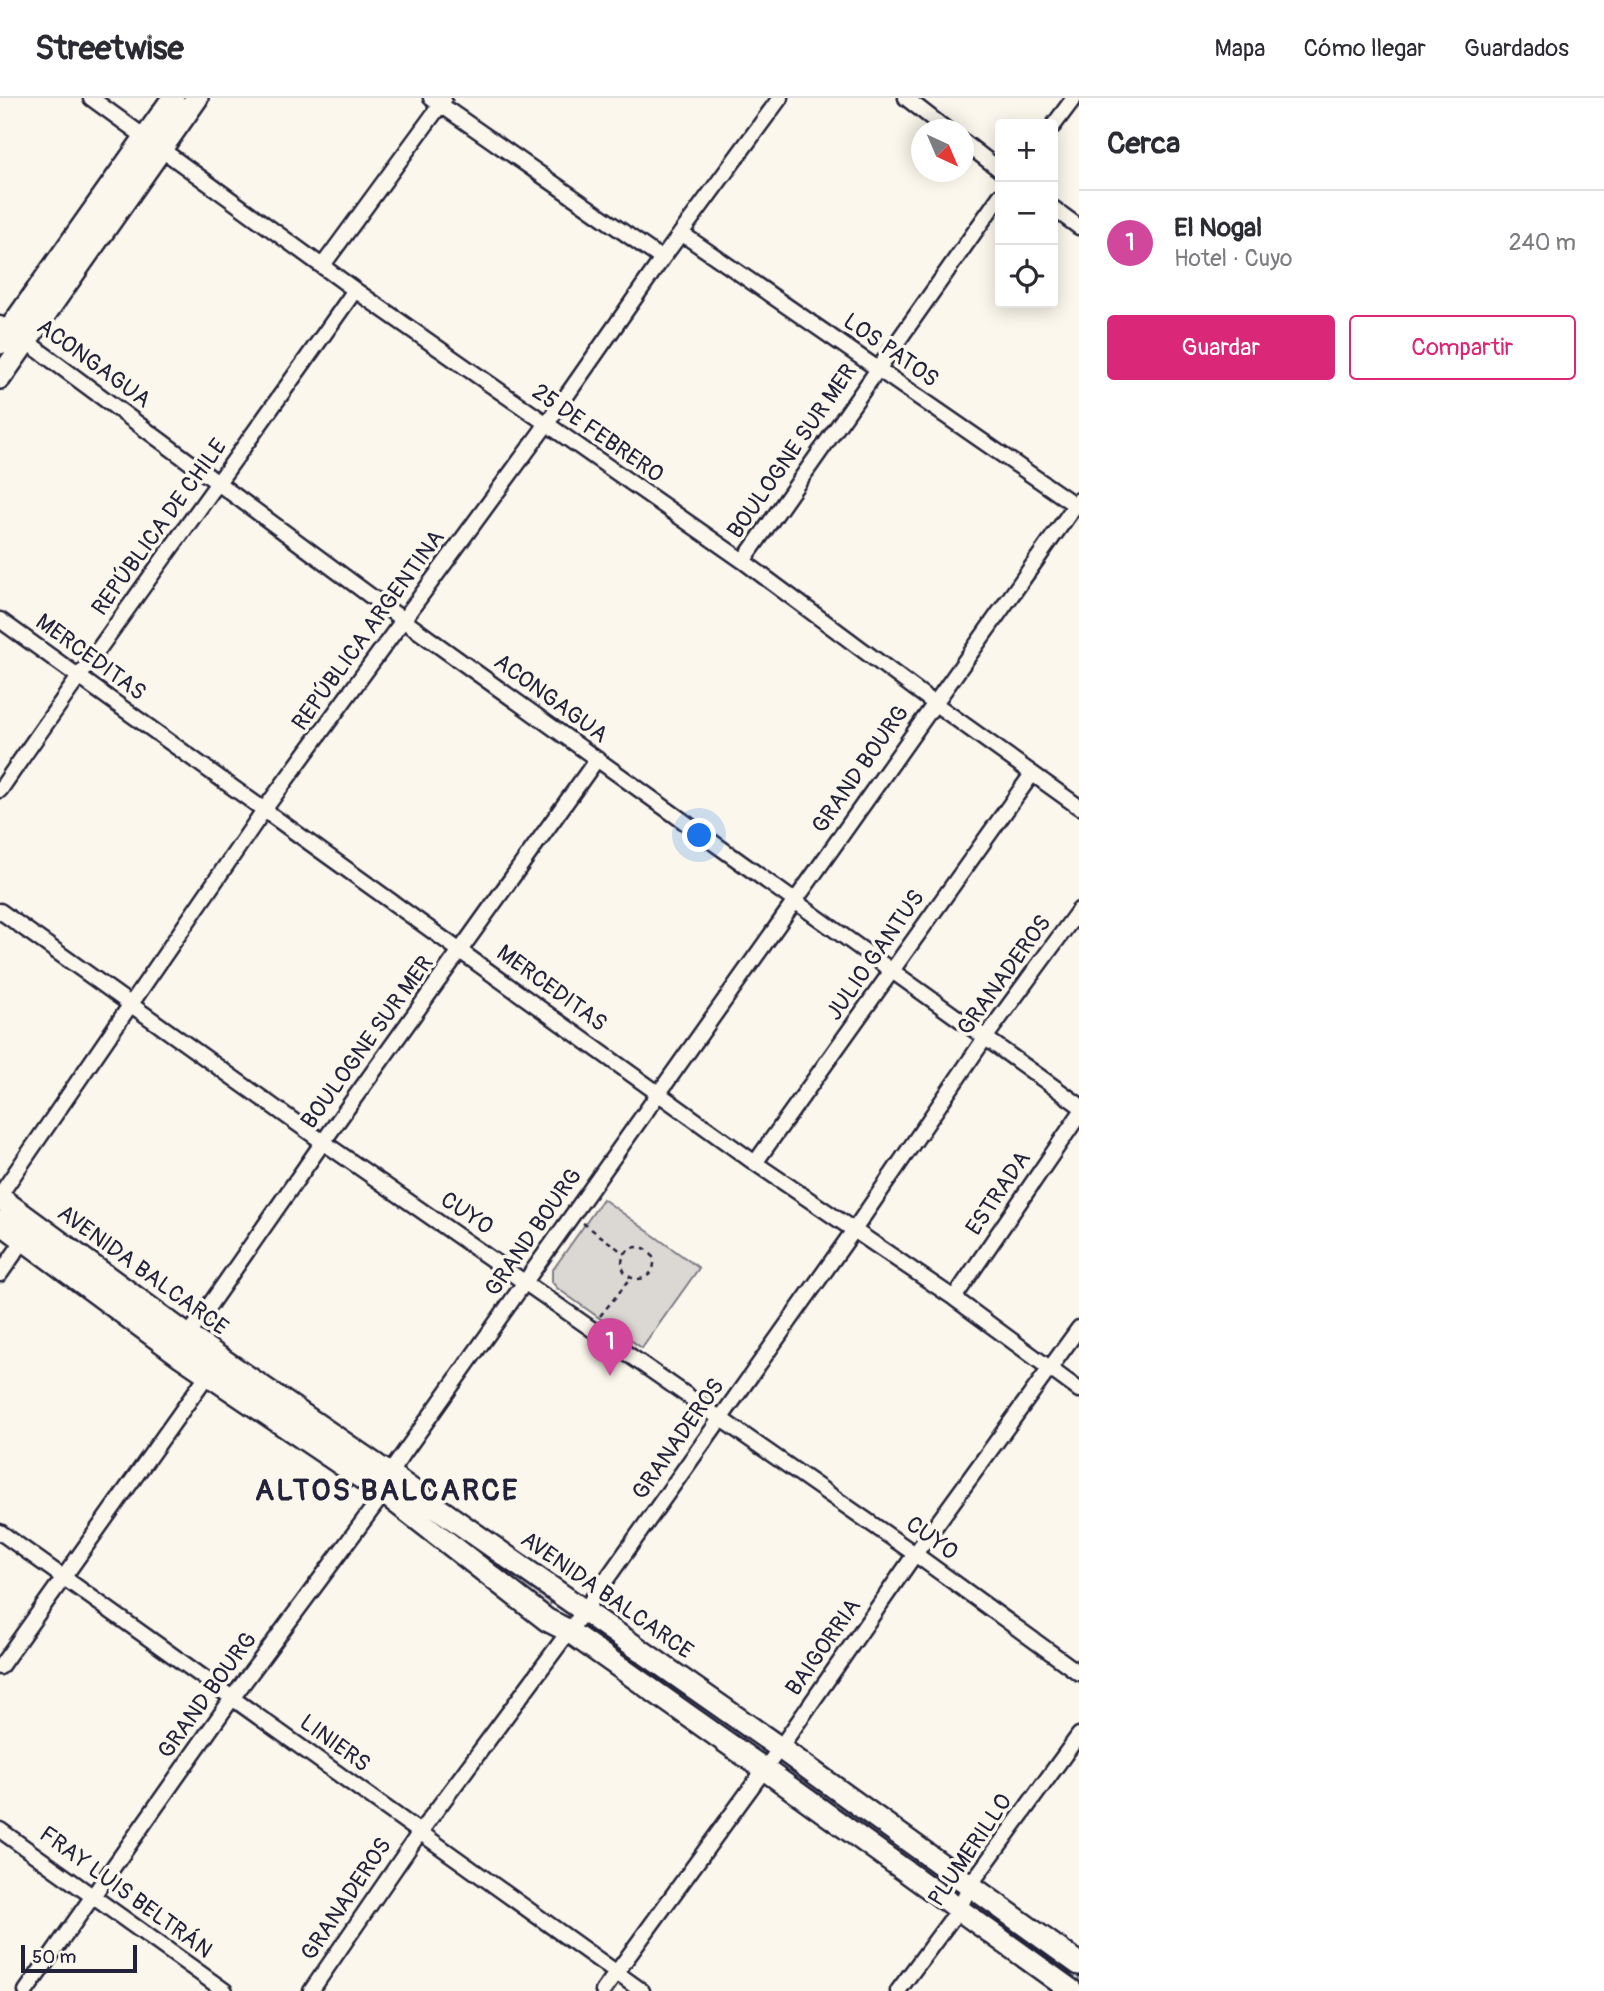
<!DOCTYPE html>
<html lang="es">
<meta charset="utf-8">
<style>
:root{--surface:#fff;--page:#f7f7f7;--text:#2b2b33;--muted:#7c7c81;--line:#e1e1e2;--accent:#db2777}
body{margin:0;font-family:Pangolin,sans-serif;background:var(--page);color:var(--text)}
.controls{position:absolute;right:21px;top:21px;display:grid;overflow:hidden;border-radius:7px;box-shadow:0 4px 18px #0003}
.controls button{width:63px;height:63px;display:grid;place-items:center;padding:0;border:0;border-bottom:2px solid var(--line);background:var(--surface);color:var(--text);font:35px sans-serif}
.compass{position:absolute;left:911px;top:21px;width:63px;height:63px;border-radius:50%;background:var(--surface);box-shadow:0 4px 18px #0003;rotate:136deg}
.scale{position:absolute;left:21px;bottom:18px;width:116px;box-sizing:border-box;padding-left:7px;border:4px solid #22223b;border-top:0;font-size:19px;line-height:24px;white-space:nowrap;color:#22223b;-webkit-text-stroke:5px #fbf7ec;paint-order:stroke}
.you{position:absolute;left:700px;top:738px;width:24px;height:24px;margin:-18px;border:5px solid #fff;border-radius:50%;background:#1a73e8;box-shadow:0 0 0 10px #1a73e833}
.badge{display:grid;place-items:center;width:46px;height:46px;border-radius:50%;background:var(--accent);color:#fff;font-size:23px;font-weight:700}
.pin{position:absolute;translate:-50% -58px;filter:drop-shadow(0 2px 4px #0008)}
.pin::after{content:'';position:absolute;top:37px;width:24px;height:21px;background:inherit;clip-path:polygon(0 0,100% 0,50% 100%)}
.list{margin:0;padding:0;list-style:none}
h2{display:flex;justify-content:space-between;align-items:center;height:91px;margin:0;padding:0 28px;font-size:30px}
h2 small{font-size:23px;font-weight:400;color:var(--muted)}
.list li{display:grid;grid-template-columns:46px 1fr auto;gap:21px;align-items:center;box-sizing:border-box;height:105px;padding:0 28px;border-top:2px solid var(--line)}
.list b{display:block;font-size:26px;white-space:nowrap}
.list p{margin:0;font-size:23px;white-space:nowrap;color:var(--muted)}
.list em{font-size:23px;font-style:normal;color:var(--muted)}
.actions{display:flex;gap:14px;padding:21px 28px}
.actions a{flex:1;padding:16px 0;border:2px solid var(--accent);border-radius:7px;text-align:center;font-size:24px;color:var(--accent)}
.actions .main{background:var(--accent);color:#fff}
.icon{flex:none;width:38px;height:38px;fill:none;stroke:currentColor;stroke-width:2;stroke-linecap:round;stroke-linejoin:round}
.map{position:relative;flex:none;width:1079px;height:1893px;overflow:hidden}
header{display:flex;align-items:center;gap:42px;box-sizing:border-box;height:98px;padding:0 35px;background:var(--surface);border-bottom:2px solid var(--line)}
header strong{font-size:33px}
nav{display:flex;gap:38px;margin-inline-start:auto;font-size:24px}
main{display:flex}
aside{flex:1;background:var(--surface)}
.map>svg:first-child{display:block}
.green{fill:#dbd8d3;stroke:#7e7d87;stroke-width:2}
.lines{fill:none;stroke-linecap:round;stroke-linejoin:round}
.minor-casing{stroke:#22223b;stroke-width:19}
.secondary-casing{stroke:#22223b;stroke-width:26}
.path{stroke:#22223b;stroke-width:2.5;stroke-dasharray:5 5;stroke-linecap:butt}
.minor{stroke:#fbf7ec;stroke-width:14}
.secondary{stroke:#fbf7ec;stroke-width:21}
.labels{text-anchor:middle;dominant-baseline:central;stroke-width:7;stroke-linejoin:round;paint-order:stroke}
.street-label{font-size:23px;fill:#22223b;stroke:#fbf7ec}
.district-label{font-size:30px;font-weight:bold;letter-spacing:2px;fill:#22223b;stroke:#fbf7ec}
</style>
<header>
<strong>Streetwise</strong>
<nav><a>Mapa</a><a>Cómo llegar</a><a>Guardados</a></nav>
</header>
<main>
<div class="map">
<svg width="1079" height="1893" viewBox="0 0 1079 1893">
<rect width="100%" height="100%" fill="#fbf7ec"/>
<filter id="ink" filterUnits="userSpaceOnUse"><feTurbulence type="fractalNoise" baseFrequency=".0143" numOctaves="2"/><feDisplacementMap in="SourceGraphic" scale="14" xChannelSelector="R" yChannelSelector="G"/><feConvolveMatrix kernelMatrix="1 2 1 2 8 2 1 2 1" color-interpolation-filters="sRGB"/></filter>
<g filter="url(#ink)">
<path class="green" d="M603 1101 699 1170 642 1250 557 1190 552 1184V1173Z
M413 1403 553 1502 546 1512 406 1413Z
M604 1539 744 1638 737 1649 597 1549Z
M803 1678 942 1779 935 1789 796 1688Z
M994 1817 1079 1877V1893L987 1827Z"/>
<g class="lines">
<g class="minor-casing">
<path id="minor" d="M91 0 355 192 743 463 934 605 1079 709
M431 0 662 161
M906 0 947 32
M1053 28 1074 0
M964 44 1000 72
M1053 110 1079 129
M681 135 1075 407
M323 167 444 2
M0 226 26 243 403 522 1079 1007
M743 463 1000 98
M0 522 755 1065 954 1200 1079 1292
M0 692C115 524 238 360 355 192
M0 813 323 1044 915 1456 1079 1575
M755 1065 1032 676
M0 1097 264 712 546 327 662 161 780 0
M0 1176 28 1136
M954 1200 1079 1017
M185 1246 188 1238 323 1044 597 661
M0 1434 642 1893
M0 1569 208 1276
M0 1732 225 1893
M26 1893 233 1599 384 1395 389 1376 1079 402
M311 1893 420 1734 584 1513 854 1132 985 940 1079 812
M603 1893 780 1650 915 1456 1079 1230
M898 1893 959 1811 971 1786 1079 1637"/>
</g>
<g class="secondary-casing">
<path id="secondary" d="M0 245 173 0
M0 280 197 0
M0 1100 188 1238 389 1376 780 1650 1079 1866
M0 1124 181 1258 384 1395 547 1522 567 1532 764 1671 1072 1893"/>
</g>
<path class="path" d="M583 1125 625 1156
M622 1165a16 16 0 1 1 32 0a16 16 0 1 1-32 0Z
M600 1218 631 1180"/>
<use href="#minor" class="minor"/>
<use href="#secondary" class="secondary"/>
</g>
</g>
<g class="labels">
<g class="street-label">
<text transform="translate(891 252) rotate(35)">LOS PATOS</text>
<text transform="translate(94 265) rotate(36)">ACONGAGUA</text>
<text transform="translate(598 335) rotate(35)">25 DE FEBRERO</text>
<text transform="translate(792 353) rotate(-55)">BOULOGNE SUR MER</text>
<text transform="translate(159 429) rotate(-54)">REPÚBLICA DE CHILE</text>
<text transform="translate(368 532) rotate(-54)">REPÚBLICA ARGENTINA</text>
<text transform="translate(91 559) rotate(36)">MERCEDITAS</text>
<text transform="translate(551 600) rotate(36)">ACONGAGUA</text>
<text transform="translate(860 671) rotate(-55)">GRAND BOURG</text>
<text transform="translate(875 857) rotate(-55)">JULIO GANTUS</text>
<text transform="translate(1004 877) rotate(-54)">GRANADEROS</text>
<text transform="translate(552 890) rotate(36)">MERCEDITAS</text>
<text transform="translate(367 944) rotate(-54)">BOULOGNE SUR MER</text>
<text transform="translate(998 1095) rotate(-56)">ESTRADA</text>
<text transform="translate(467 1115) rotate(34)">CUYO</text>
<text transform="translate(533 1134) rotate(-55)">GRAND BOURG</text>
<text transform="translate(143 1172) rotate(36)">AVENIDA BALCARCE</text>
<text transform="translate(678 1341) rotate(-55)">GRANADEROS</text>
<text transform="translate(932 1440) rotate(36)">CUYO</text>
<text transform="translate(607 1497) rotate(35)">AVENIDA BALCARCE</text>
<text transform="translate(823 1549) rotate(-55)">BAIGORRIA</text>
<text transform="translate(207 1597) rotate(-54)">GRAND BOURG</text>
<text transform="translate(335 1645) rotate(36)">LINIERS</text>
<text transform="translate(970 1752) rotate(-56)">PLUMERILLO</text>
<text transform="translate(126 1794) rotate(36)">FRAY LUIS BELTRÁN</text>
<text transform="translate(346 1801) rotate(-56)">GRANADEROS</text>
</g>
<g class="district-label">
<text x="387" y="1392">ALTOS BALCARCE</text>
</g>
</g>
</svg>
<div class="controls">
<button>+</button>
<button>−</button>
<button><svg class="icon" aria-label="locate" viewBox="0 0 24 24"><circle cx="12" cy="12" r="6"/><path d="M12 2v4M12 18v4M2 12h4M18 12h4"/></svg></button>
</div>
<svg class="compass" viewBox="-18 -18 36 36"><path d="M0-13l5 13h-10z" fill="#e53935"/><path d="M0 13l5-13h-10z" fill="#7c7c81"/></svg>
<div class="scale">50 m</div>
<div class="you"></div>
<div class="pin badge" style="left:610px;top:1278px;background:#d1479c">1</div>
</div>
<aside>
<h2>Cerca<small></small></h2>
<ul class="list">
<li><span class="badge" style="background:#d1479c">1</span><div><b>El Nogal</b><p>Hotel · Cuyo</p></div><em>240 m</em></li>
</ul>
<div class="actions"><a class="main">Guardar</a><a>Compartir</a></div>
</aside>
</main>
